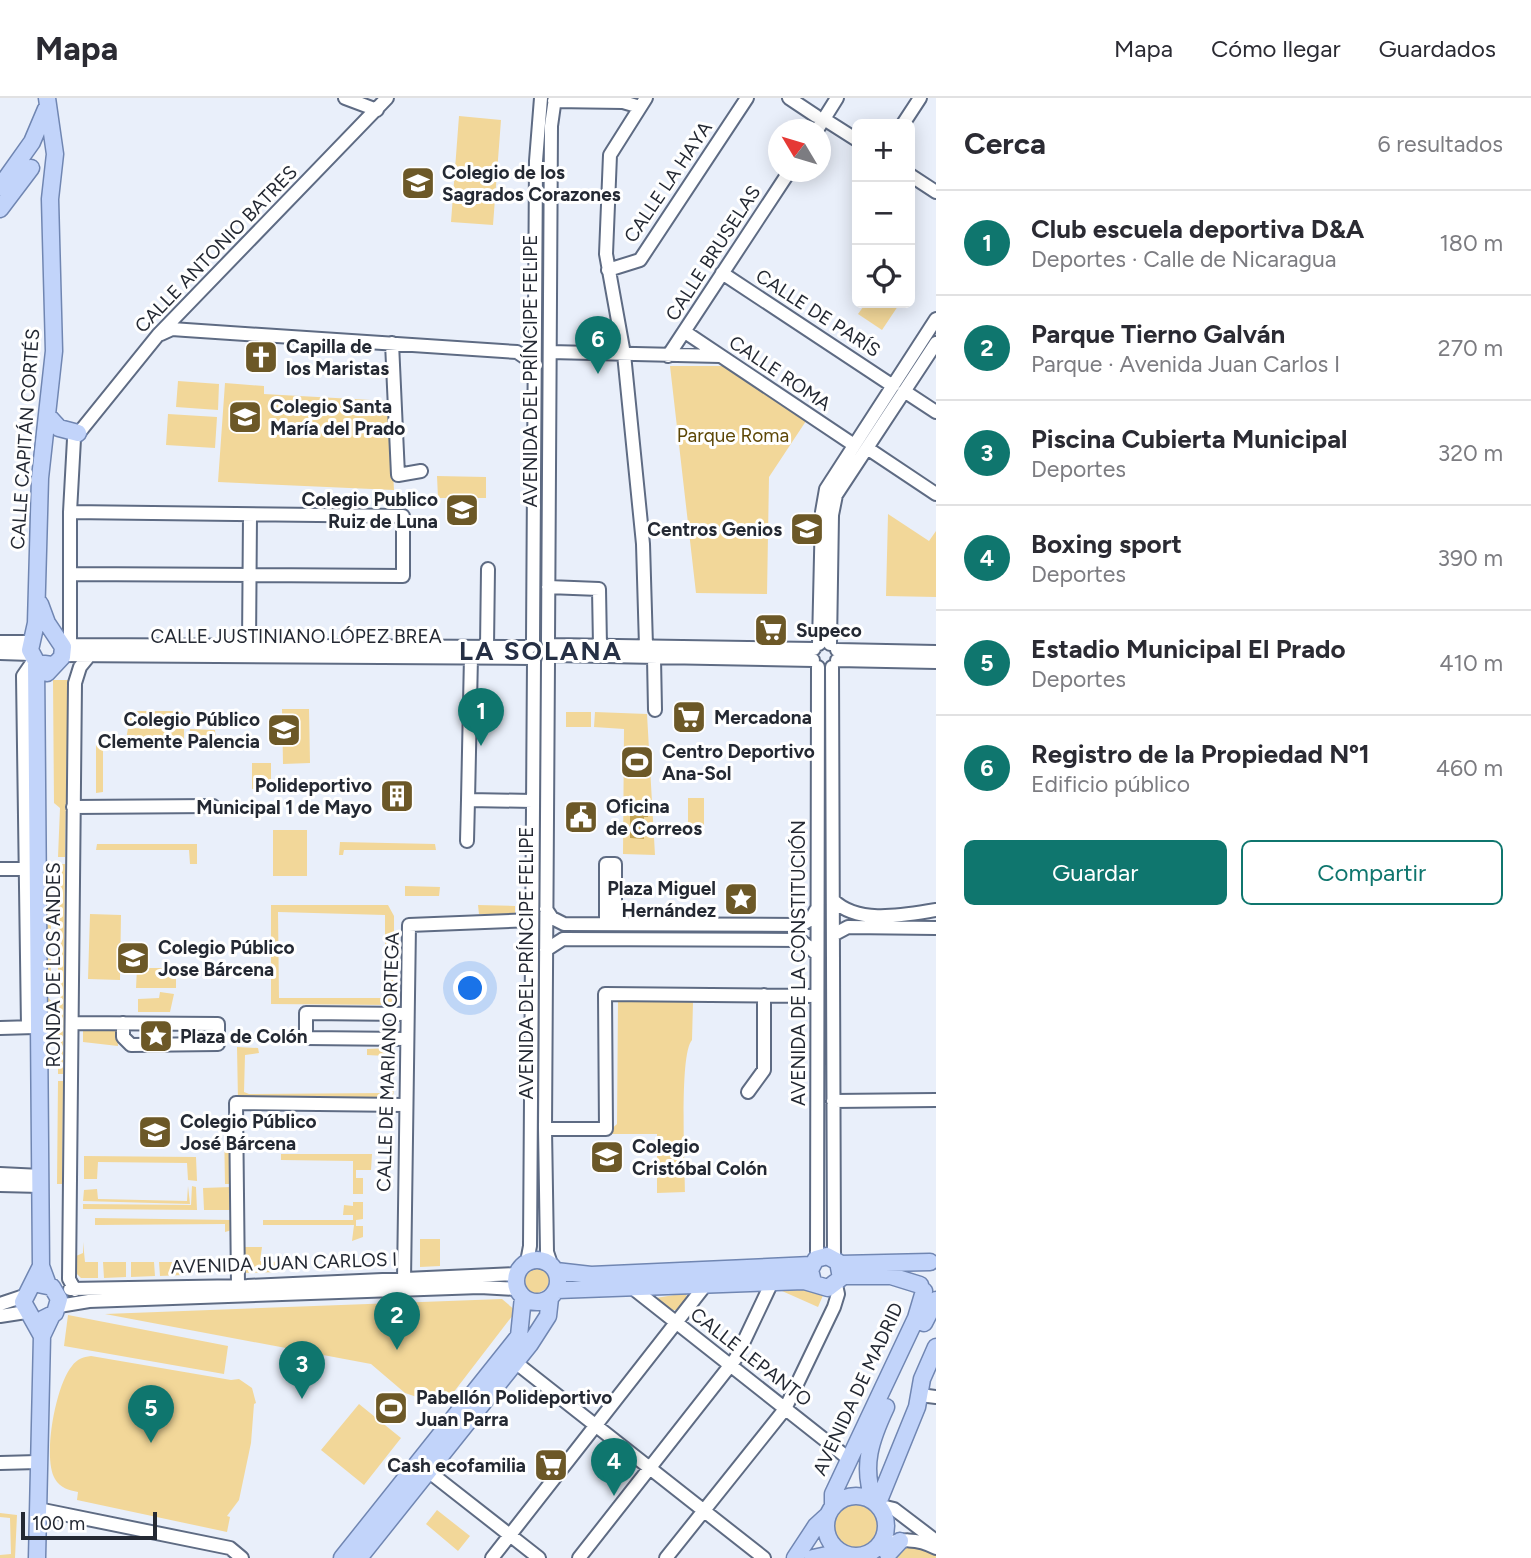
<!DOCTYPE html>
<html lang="es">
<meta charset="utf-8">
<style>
:root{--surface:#fff;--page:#f7f7f7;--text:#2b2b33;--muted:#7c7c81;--line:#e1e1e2;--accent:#0f766e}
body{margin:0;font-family:Figtree,sans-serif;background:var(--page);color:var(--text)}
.controls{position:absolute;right:21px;top:21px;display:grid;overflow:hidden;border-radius:10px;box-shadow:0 4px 18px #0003}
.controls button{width:63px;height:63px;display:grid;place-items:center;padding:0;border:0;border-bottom:2px solid var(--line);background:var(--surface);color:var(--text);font:35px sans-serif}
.compass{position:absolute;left:768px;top:21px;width:63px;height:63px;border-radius:50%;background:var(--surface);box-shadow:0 4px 18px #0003;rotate:308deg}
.scale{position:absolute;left:21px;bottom:18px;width:136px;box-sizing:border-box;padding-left:7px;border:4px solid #242933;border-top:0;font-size:19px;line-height:24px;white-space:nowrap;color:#242933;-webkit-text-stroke:5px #fff;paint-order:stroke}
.you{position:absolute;left:471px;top:891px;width:24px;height:24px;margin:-18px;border:5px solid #fff;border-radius:50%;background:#1a73e8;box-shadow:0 0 0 10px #1a73e833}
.badge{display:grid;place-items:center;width:46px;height:46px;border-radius:50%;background:var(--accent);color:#fff;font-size:23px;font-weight:700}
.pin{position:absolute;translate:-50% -58px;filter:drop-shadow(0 2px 4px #0008)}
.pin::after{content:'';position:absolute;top:37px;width:24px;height:21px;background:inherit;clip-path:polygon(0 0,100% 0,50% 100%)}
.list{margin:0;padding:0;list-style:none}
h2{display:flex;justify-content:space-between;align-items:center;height:91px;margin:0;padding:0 28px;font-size:30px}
h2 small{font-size:23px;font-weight:400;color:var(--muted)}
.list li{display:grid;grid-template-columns:46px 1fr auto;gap:21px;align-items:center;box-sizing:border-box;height:105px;padding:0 28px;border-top:2px solid var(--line)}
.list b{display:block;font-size:26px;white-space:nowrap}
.list p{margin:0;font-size:23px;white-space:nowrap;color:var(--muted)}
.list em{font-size:23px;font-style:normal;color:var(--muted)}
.actions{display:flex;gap:14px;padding:21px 28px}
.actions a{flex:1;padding:16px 0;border:2px solid var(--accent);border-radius:10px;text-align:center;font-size:24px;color:var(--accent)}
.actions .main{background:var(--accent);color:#fff}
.icon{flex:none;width:38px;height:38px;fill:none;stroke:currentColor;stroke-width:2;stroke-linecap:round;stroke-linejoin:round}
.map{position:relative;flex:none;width:936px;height:1460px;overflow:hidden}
header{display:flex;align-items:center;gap:42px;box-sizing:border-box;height:98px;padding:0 35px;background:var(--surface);border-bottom:2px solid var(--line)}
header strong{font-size:33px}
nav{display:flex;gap:38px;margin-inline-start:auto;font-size:24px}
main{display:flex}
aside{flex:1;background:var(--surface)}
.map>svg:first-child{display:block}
.green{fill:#f2d799}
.water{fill:#c3a354}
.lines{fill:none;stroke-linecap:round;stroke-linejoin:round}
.minor-casing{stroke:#5e6b83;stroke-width:16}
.major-casing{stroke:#7086b2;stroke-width:19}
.minor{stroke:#fff;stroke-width:12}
.major{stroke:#c2d4fa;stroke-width:16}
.labels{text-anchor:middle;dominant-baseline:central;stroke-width:6;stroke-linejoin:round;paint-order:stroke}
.poi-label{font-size:19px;font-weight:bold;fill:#242933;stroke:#fff;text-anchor:start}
.street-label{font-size:19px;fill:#242933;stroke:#fff}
.park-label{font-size:19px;fill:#5d4706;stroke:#fff}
.district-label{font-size:26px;font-weight:bold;letter-spacing:2px;fill:#263045;stroke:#fff}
</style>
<header>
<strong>Mapa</strong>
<nav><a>Mapa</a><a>Cómo llegar</a><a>Guardados</a></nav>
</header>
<main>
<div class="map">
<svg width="936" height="1460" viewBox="0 0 936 1460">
<rect width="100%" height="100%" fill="#e9effa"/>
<path class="green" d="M459 18 501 22 493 127 451 124Z
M866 205H900L882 232 858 216Z
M670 268H725L806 323 769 379 767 496 696 495Z
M178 283 219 286 218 312 176 309Z
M225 285 264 288V296L389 303 394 392 218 384Z
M168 316 217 319 215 350 166 347Z
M437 378 486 379V400H438Z
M888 416 929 443 936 433V499L886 498Z
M53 582H68L65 759H58L60 710 54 705Z
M282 611H309L310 665 283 666Z
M127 613H181L184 616V625L128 624Z
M566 614H591V629H566Z
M595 614 647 616 655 757 623 756 624 631 594 629Z
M128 630 184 631V641L126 642Z
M190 631 215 632 216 643H189Z
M96 643H103V694L96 695Z
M252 665H271V691H252Z
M688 700H704V731H688Z
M273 732H307V778H273Z
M340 744 435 746 436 752H344L343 757H339Z
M97 746H197V766H190L189 752H96Z
M59 766H65L63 976H58V904L62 896 58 890V848L62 844 58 838Z
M405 788 440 789 439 798H405Z
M45 792 51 794V837L48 844 51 849V892L47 898 51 903V943H45Z
M271 807H388L394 818V854H385V817L278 814 279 900H384L385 861H394L392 907 271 906Z
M478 807 515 808V816H479Z
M90 816 121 817 120 882 88 881Z
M137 870H176V890H136Z
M160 894 174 896 170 914H138V901L159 900Z
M672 902 693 904 692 942C679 956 685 1068 685 1094L657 1095V1036H606L617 1026 618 903Z
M83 932 117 933 118 948 83 944Z
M237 949 258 950 259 955 245 957 244 994 249 996 385 995 386 985 394 984 393 1004 238 1003Z
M388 950 393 954V979H386V958L367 957V951Z
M58 983H63L62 1086H57Z
M224 1029H230L231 1086H225Z
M281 1056H372L371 1072H356V1080H363V1096H353V1063L281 1062Z
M84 1058 196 1059 197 1083 188 1082 187 1065 98 1064 97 1081H84Z
M188 1088 190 1106 83 1103 84 1092 97 1091 98 1101 187 1103Z
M192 1088 196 1089 197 1112 83 1111V1106L191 1107Z
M231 1089V1112H204L203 1090Z
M353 1104H363V1121L356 1122V1128H363V1139L352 1143 354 1127H263V1122H353V1117H343L344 1107 353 1108Z
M95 1120 231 1122 232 1132 225 1134V1126L95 1127Z
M420 1141H440V1168L420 1169Z
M83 1144 85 1164H98V1180H81L76 1175V1158L83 1155Z
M241 1149H262L260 1163 278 1164V1174L241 1175Z
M103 1164H126V1179L104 1180Z
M131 1164H154L155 1178 131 1179Z
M159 1164H182L183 1177 160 1178Z
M543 1167 551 1175 547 1190 537 1196 526 1194 525 1179 533 1170Z
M808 1190 824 1195 818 1209 782 1193Z
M686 1195 687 1201 679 1212H672L656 1200Z
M502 1201 516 1213 443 1308 405 1295 371 1266 105 1216Z
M68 1217 228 1248 224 1276 64 1248Z
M91 1258 231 1282 239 1281 252 1290 256 1305 254 1306 251 1345 239 1402 227 1418 230 1419 227 1434 77 1402 78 1394C69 1392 60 1390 55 1381 42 1360 56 1286 72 1268 77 1261 83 1259 91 1258Z
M359 1306 401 1340 364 1387 321 1352Z
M831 1428a25 25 0 1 1 50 0a25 25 0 1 1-50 0Z
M437 1412 470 1438 458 1453 426 1426Z
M0 1415 17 1417 15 1460H0V1457L11 1456 10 1420 0 1419Z
M905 1447 918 1448 936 1455V1460H896Z"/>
<path class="water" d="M630 713 648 714V719H644V741L630 740Z"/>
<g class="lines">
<g class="minor-casing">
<path id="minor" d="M345 0 377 12
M789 0 816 18
M554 3 623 4 640 9
M824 21 857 42
M903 26 920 0
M817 32 837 0
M910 77 936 94
M608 172 640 162 747 0
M722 175 893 288
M685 234 854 347
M161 236 172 231 186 232 517 254 536 267
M392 245 398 377 421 373
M550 254 720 258
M668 258 789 74
M904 293 936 314
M867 350 936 396
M70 414 403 418V478L70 476
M548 489 599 491 600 548
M548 543 551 28 555 0
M0 544H32
M533 544 536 63 541 0
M819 546 822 414 826 391 936 221
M830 546 832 417 836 397 936 245
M64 547 530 549
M249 547 250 417
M552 547 814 551
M70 548V414L74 341 158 237 387 0
M487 548 488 471
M646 548 643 446 624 256 606 156 610 57 646 0
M837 552 936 554
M0 555 31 556
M62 557 531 560
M552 557 813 562
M471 558 468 702 533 703
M654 560 655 612
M837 562 936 564
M548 564 545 1031 547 1154 551 1166
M832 569 834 1160
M73 709 213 708
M467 743 468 702
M0 771H31
M833 802C858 827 904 817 936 812
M546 811 552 820 564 826 801 827 811 821 816 812
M606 826V766H615V826
M833 837 848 829 936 830
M546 852 563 841 800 842 817 856
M72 925 218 926V946L131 947 123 939V925
M28 929 23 578 34 562
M0 930 35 929
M407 941 306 940V915L407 916
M748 994 764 972V897
M833 1003 936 1002
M545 1031H606L605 896 817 898
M0 1076 41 1078
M0 1087 41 1088
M817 1160 818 569
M527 1164 530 1148 534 563
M404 1182 409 827 532 822
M238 1188 236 1005 404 1007
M630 1188 849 1361
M70 1191 247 1188 517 1176
M75 1192 69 1181 75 585 80 569 89 558
M0 1206 24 1198
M59 1208 89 1203 480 1189 517 1191
M0 1218 26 1214
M515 1264 764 1460
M920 1297 936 1299
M0 1365 38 1364
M428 1373 539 1460
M877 1407 894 1411 936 1443
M38 1411 230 1450 242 1460
M880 1446C901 1442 916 1439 936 1450
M492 1460 707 1185
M579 1460 736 1260 772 1184
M666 1460 785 1311 834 1209 838 1196 836 1187"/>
</g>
<g class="major-casing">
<path id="major" d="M47 0 55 56 50 101 54 253 40 380 36 525 30 552 37 565 52 567
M0 89 32 44 46 11
M0 111 31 70
M48 318 59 330 78 335
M40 506 47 525 63 549 62 559 47 575
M36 564 41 1168 48 1187
M516 1183a21 21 0 1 1 42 0a21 21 0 1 1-42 0Z
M840 1166 930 1164
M41 1168 23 1204 42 1238
M556 1173 591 1177 811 1167
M842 1178H891L920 1187
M38 1186 52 1189 59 1201 55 1215 43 1221
M557 1192 804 1183 828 1190 841 1180 838 1164 827 1158 816 1161 810 1172 813 1184
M924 1225 936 1202
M826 1428a30 30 0 1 1 60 0a30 30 0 1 1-60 0Z
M880 1400 917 1309 922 1281 936 1249
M874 1403C861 1368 871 1341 886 1309
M833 1408V1396L916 1220 924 1193
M888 1456 900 1443
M37 1460 42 1238 51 1219
M342 1460 519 1238 523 1199
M359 1460 530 1246 548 1218 550 1200
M795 1460 816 1428 828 1417
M813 1460 841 1454"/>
</g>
<use href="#minor" class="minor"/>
<use href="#major" class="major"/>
</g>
<defs>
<g id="school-square" transform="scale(1.75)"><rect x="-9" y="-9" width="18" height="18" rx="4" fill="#6c5827" stroke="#fff"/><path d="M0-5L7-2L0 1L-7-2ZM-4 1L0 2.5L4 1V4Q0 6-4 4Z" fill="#fff"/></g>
<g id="church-square" transform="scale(1.75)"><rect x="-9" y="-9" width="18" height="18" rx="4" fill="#6c5827" stroke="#fff"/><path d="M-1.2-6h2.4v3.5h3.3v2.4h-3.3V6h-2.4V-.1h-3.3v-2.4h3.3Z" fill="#fff"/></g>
<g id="supermarket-square" transform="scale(1.75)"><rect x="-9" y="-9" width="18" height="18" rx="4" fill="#6c5827" stroke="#fff"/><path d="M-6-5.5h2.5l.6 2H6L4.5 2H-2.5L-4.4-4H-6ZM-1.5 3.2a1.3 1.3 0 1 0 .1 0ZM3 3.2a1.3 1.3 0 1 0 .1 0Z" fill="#fff"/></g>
<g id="stadium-square" transform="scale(1.75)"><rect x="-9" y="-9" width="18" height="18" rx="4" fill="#6c5827" stroke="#fff"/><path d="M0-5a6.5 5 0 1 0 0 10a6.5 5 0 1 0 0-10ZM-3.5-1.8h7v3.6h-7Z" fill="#fff"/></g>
<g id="building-square" transform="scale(1.75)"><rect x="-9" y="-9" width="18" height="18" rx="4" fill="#6c5827" stroke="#fff"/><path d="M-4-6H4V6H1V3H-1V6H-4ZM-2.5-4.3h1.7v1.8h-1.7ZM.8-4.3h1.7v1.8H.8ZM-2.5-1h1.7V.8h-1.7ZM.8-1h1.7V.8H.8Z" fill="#fff"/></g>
<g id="civic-square" transform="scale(1.75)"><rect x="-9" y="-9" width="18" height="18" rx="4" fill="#6c5827" stroke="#fff"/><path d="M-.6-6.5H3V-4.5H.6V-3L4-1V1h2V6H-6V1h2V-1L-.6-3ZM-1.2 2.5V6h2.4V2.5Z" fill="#fff"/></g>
<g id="sight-square" transform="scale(1.75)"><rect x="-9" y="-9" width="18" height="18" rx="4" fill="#6c5827" stroke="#fff"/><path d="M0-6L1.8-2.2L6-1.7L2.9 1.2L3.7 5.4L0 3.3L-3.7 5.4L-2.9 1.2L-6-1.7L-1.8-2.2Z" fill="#fff"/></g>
</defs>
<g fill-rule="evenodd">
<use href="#school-square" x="418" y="85"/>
<use href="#church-square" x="261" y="259"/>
<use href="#school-square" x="245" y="319"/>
<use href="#school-square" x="462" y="412"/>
<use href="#school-square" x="807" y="431"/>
<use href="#supermarket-square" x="771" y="532"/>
<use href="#supermarket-square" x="689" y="619"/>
<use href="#school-square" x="284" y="632"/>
<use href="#stadium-square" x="637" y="664"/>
<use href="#building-square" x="397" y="698"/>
<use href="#civic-square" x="581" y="719"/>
<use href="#sight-square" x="741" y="801"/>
<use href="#school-square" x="133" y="860"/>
<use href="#sight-square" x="156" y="938"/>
<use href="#school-square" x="155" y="1034"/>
<use href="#school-square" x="607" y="1059"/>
<use href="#stadium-square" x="391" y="1310"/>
<use href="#supermarket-square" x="551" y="1367"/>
</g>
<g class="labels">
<g class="poi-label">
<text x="442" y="74">Colegio de los<tspan x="442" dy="22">Sagrados Corazones</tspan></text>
<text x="286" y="248">Capilla de<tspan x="286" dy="22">los Maristas</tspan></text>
<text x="270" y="308">Colegio Santa<tspan x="270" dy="22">María del Prado</tspan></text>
<text x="438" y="401" text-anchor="end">Colegio Publico<tspan x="438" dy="22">Ruiz de Luna</tspan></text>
<text x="782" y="431" text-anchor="end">Centros Genios</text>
<text x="796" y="532">Supeco</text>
<text x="714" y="619">Mercadona</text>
<text x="260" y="621" text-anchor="end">Colegio Público<tspan x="260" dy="22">Clemente Palencia</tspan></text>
<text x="662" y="653">Centro Deportivo<tspan x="662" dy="22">Ana-Sol</tspan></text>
<text x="372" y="687" text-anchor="end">Polideportivo<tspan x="372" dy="22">Municipal 1 de Mayo</tspan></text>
<text x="606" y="708">Oficina<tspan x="606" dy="22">de Correos</tspan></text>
<text x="716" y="790" text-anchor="end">Plaza Miguel<tspan x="716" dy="22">Hernández</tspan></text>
<text x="158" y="849">Colegio Público<tspan x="158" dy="22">Jose Bárcena</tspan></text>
<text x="180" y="938">Plaza de Colón</text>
<text x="180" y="1023">Colegio Público<tspan x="180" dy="22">José Bárcena</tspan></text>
<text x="632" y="1048">Colegio<tspan x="632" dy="22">Cristóbal Colón</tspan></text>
<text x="416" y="1299">Pabellón Polideportivo<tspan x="416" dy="22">Juan Parra</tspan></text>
<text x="526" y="1367" text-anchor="end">Cash ecofamilia</text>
</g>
<g class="street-label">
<text transform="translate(668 84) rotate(-56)">CALLE LA HAYA</text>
<text transform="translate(216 151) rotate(-46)">CALLE ANTONIO BATRES</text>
<text transform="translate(713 155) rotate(-57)">CALLE BRUSELAS</text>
<text transform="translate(818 215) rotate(33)">CALLE DE PARÍS</text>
<text transform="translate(530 273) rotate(-90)">AVENIDA DEL PRÍNCIPE FELIPE</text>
<text transform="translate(780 275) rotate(34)">CALLE ROMA</text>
<text transform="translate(25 341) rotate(-86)">CALLE CAPITÁN CORTÉS</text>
<text x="296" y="538">CALLE JUSTINIANO LÓPEZ BREA</text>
<text transform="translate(526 865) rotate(-90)">AVENIDA DEL PRÍNCIPE FELIPE</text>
<text transform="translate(798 865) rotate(-90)">AVENIDA DE LA CONSTITUCIÓN</text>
<text transform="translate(53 867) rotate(-90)">RONDA DE LOS ANDES</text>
<text transform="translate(388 964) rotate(-88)">CALLE DE MARIANO ORTEGA</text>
<text transform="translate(284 1165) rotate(-2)">AVENIDA JUAN CARLOS I</text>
<text transform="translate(751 1259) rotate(38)">CALLE LEPANTO</text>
<text transform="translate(858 1291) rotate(-65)">AVENIDA DE MADRID</text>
</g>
<g class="park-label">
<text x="733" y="337">Parque Roma</text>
</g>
<g class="district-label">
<text x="541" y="553">LA SOLANA</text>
</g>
</g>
</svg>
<div class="controls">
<button>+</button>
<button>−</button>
<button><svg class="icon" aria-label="locate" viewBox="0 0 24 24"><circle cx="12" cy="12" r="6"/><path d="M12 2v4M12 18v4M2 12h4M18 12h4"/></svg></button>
</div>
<svg class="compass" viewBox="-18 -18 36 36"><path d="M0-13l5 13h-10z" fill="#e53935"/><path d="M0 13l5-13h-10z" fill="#7c7c81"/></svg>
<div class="scale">100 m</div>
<div class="you"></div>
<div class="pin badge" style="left:481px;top:648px">1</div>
<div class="pin badge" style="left:397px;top:1252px">2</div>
<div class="pin badge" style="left:302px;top:1301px">3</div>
<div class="pin badge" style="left:614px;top:1398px">4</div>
<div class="pin badge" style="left:151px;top:1345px">5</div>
<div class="pin badge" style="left:598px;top:276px">6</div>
</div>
<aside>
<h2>Cerca<small>6 resultados</small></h2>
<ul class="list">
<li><span class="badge">1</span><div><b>Club escuela deportiva D&amp;A</b><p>Deportes · Calle de Nicaragua</p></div><em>180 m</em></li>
<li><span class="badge">2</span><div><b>Parque Tierno Galván</b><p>Parque · Avenida Juan Carlos I</p></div><em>270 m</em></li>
<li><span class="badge">3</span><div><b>Piscina Cubierta Municipal</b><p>Deportes</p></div><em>320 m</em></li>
<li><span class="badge">4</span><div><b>Boxing sport</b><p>Deportes</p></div><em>390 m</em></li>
<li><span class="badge">5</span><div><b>Estadio Municipal El Prado</b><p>Deportes</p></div><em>410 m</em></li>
<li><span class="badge">6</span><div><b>Registro de la Propiedad Nº1</b><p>Edificio público</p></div><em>460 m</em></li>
</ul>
<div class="actions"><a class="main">Guardar</a><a>Compartir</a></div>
</aside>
</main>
